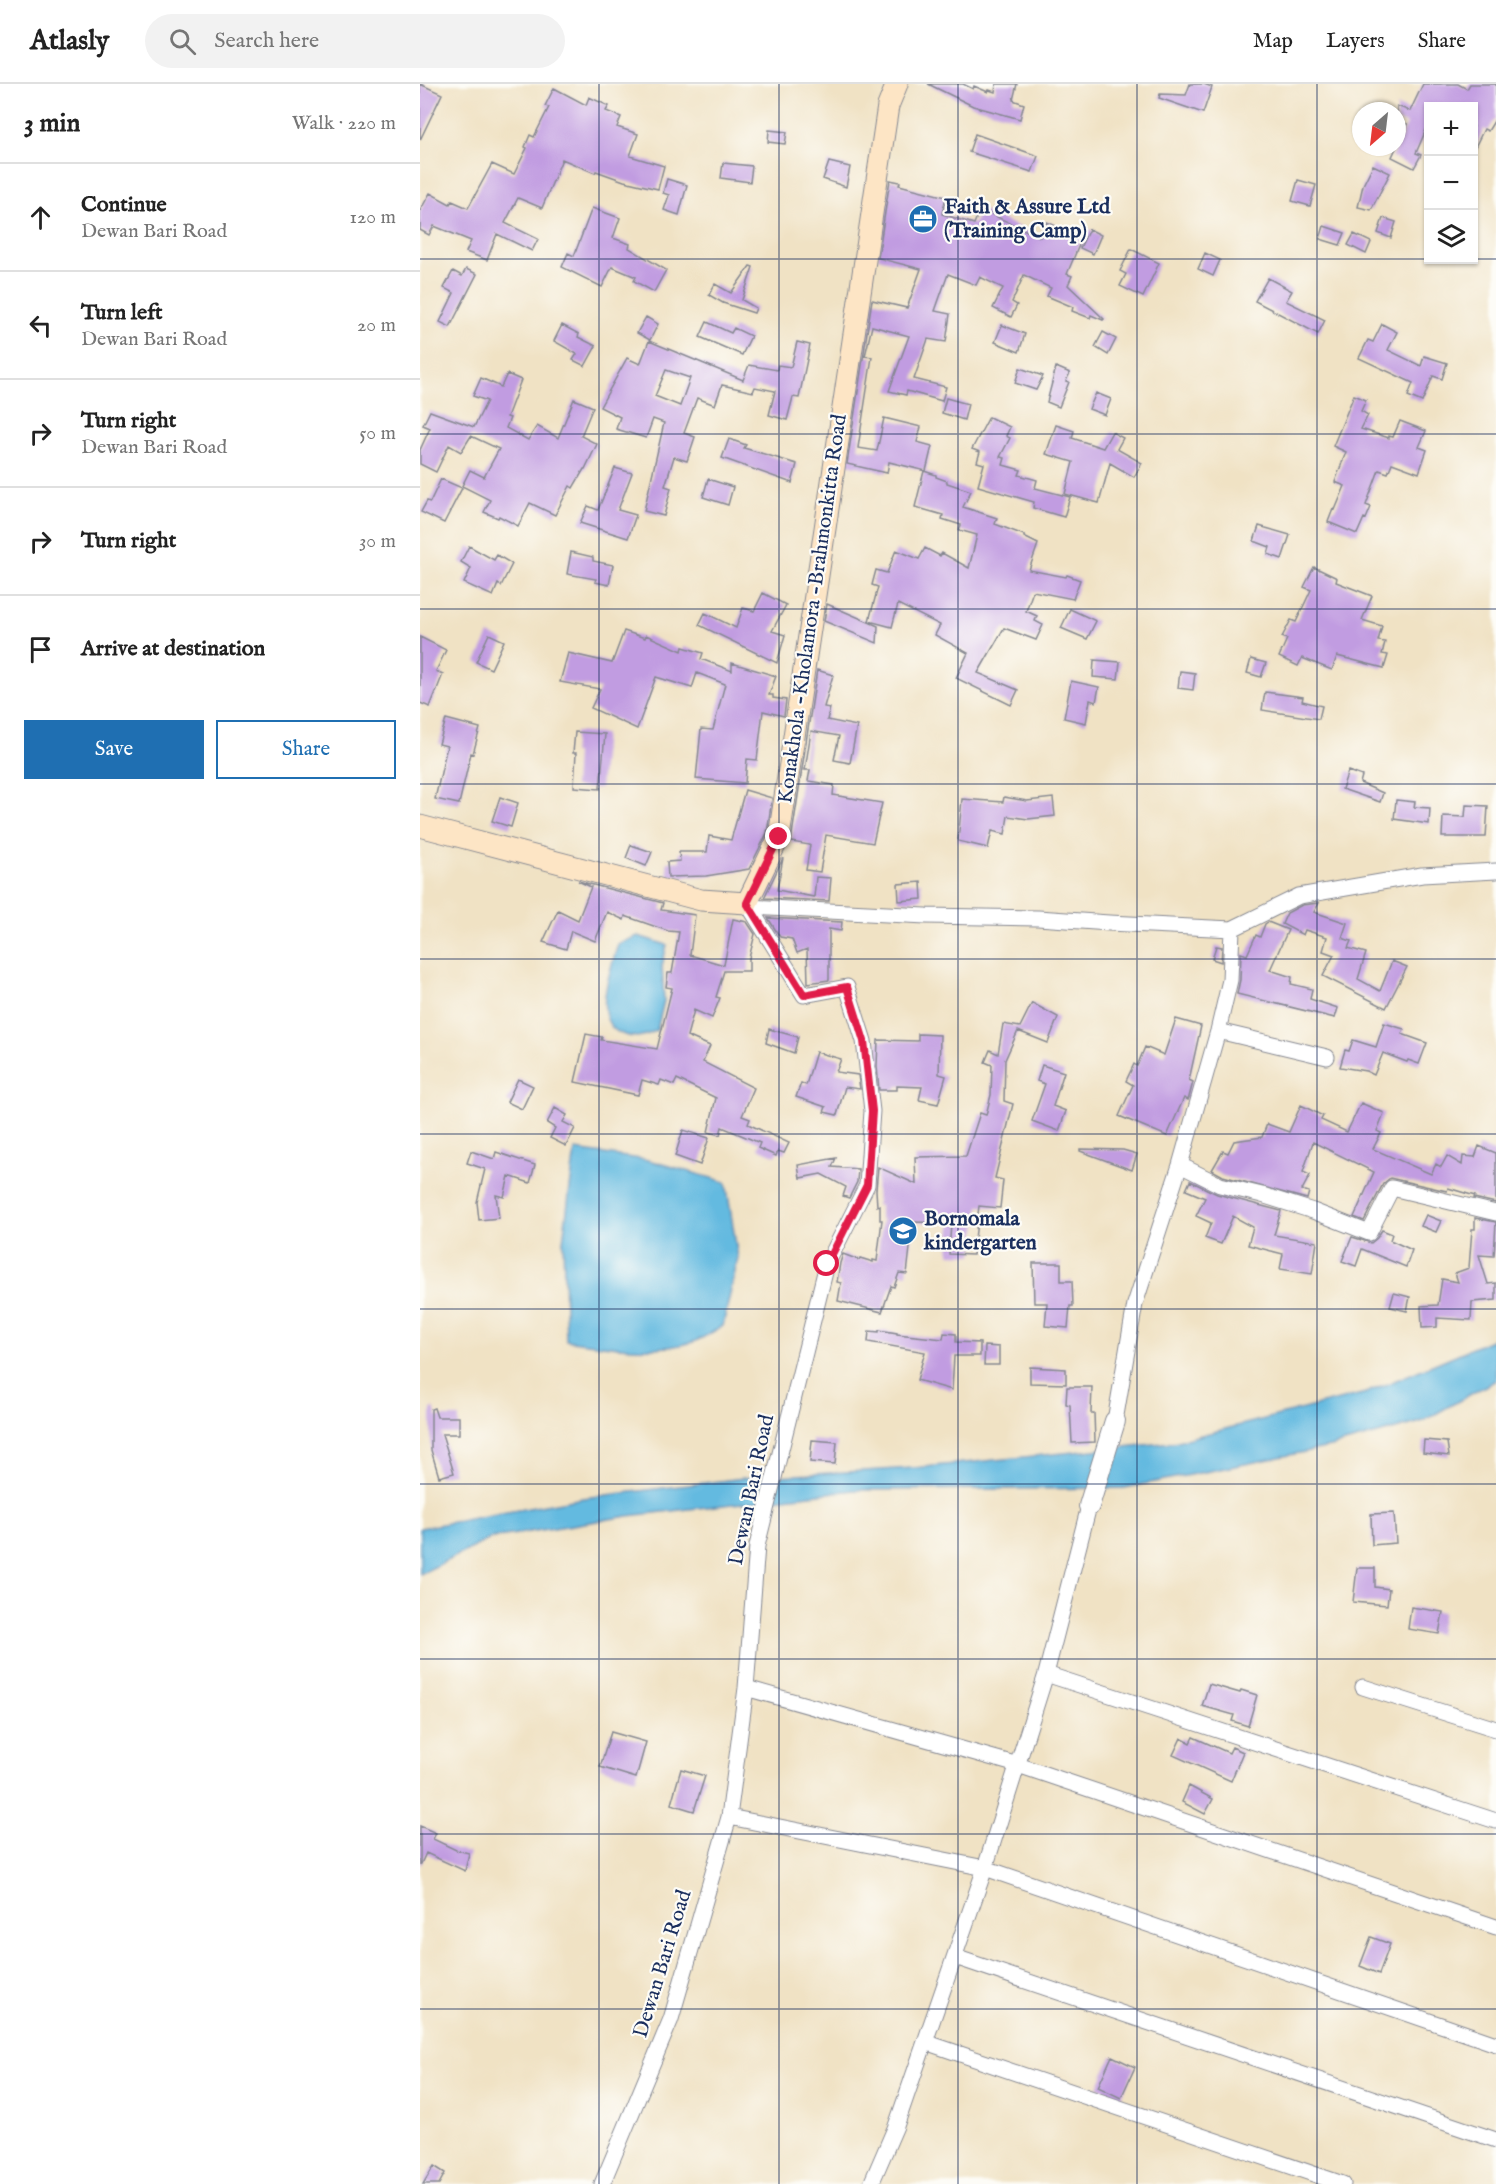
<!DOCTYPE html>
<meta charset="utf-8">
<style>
:root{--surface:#fff;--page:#f2f2f2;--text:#222;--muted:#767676;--line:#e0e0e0;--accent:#1f6fb2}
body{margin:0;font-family:"IM FELL English",serif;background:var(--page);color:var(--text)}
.controls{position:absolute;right:18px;top:18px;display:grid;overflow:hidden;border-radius:0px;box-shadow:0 2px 4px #0004}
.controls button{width:54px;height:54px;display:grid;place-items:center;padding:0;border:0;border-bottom:2px solid var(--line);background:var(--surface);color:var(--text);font:30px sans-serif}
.compass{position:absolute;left:932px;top:18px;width:54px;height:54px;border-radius:50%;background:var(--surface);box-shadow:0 2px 4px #0004;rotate:208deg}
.stop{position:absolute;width:18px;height:18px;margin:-14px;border:4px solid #e11d48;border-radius:50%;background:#fff}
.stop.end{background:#e11d48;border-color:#fff;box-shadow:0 2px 6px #0008}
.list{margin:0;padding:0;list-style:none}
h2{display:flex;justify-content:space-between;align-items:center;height:78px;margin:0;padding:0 24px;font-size:26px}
h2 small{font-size:20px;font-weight:400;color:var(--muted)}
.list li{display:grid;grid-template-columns:39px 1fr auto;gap:18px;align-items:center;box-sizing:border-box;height:108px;padding:0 24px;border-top:2px solid var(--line)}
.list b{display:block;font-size:22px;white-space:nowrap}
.list p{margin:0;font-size:20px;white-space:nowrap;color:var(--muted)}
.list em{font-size:20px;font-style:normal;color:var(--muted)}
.actions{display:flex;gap:12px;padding:18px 24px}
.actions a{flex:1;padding:14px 0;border:2px solid var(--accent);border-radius:0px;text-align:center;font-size:21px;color:var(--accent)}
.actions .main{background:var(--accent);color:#fff}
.icon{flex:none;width:33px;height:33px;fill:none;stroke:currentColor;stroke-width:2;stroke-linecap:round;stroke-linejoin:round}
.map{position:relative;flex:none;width:1076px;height:2100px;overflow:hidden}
header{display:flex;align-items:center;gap:36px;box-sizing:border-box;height:84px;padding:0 30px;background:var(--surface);border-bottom:2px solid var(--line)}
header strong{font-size:28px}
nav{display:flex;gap:33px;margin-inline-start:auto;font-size:21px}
.search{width:420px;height:54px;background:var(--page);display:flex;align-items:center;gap:15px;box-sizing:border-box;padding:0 21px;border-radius:33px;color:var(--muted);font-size:22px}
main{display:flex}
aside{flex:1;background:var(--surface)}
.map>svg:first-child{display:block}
.water{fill:#63bae0;stroke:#3f749f;stroke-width:1.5}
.building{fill:#c19ce1;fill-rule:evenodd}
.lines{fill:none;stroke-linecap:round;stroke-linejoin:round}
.minor-casing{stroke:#868891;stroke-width:17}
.tertiary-casing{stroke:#868891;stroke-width:22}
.secondary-casing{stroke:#868891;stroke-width:23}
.minor{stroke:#fff;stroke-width:15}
.tertiary{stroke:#fff;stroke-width:20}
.secondary{stroke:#fde5c5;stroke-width:21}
.route{stroke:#e11d48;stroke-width:8}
.grid{fill:none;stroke:#1b2f5e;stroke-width:1.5;stroke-opacity:0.55}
.labels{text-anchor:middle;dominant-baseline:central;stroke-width:4.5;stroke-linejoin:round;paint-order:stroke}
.poi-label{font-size:21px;font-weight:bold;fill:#1b2f5e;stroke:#fdfcf7;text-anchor:start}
.street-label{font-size:21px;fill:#1b2f5e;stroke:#fdfcf7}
</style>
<header>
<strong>Atlasly</strong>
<div class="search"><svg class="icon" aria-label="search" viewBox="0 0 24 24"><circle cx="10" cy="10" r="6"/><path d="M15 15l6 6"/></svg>Search here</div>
<nav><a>Map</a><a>Layers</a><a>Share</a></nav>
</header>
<main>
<aside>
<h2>3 min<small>Walk · 220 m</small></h2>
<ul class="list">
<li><svg class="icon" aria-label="ahead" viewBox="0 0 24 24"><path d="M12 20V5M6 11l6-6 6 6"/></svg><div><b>Continue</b><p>Dewan Bari Road</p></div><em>120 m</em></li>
<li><svg class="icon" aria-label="left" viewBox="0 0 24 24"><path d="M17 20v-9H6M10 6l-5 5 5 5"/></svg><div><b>Turn left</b><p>Dewan Bari Road</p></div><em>20 m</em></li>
<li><svg class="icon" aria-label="right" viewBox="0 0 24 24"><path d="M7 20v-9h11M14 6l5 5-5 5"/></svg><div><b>Turn right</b><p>Dewan Bari Road</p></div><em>50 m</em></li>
<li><svg class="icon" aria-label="right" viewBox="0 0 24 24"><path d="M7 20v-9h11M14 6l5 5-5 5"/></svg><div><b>Turn right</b></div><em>30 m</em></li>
<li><svg class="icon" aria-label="arrive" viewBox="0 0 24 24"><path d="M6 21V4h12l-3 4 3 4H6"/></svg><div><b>Arrive at destination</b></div></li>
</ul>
<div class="actions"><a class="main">Save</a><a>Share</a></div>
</aside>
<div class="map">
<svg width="1076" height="2100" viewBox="0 0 1076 2100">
<rect width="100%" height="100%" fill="#fdfcf7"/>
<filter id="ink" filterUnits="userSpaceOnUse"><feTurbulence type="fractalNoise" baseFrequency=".0167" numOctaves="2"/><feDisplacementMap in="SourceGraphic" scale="12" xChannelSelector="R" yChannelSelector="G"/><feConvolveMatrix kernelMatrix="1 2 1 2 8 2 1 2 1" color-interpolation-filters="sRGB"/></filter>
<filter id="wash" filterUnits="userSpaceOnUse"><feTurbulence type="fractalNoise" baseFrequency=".008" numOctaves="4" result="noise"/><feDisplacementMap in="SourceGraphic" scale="24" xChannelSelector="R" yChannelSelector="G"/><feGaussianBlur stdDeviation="1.35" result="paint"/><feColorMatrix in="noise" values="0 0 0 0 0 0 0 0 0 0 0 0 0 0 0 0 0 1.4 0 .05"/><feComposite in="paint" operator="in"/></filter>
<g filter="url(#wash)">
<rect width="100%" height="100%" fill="#f0e2c4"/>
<path class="water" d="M218 852 247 861 242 882 244 917 237 946C224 953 215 955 202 950 169 937 192 884 198 860Z
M155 1066 228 1076 306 1098 318 1174 303 1242C293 1247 283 1255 273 1258 232 1270 187 1262 146 1256L143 1157Z
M1076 1254V1296L1001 1338 910 1363 704 1404 434 1406 208 1432 72 1454 0 1490V1444L163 1414 324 1394 494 1384 754 1358 946 1309Z"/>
<g id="blocks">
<path class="building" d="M0 0 22 10 0 56Z
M508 0H543L553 5 554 2 568 8 569 6 575 8 576 0H597L593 16 604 20 600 35 553 22Z
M770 0H784L792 3 783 29 739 14 740 10 766 11Z
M1003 0H1038L1047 5 1050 0H1076V34L1068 47 1064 45 1053 67V22H1008V41L996 69 1001 71 994 84 972 73 987 40 977 37V22L990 27Z
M134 4 166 21 169 13 189 22 186 27 201 33 197 43 218 50 210 72 244 82 238 105 204 97 176 87 175 89 142 75 122 124 98 114 85 139 118 155 112 167 77 150 67 176 46 168 51 157 14 142 9 151 0 146V127L10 109 30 120 32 117 48 124 72 80 94 90 107 64 105 63 110 51 114 53 129 23 125 22Z
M349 46 367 48 365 60 348 58Z
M555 50 618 72 612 88 549 68Z
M409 78 430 83 426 103 403 95Z
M303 79 332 82 330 98 301 94Z
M953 81 970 89 951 126 938 123 943 101Z
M247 95 267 101 259 131 244 126 249 111 243 109Z
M470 96 480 98 479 101 526 113 522 130 554 140 560 125 620 153 627 138 662 154 647 190 652 192 648 201 684 235 683 236 671 231 670 234 652 227 653 223 627 212 631 204 604 191 592 218 597 221 591 233 573 224 583 204 560 193 556 201 528 190 515 227 530 230 526 258 508 255 494 295 526 303 522 317 487 307 486 311 469 307 489 252 452 242 445 272 452 273 438 364 457 367 464 334 501 343 497 358 512 362 506 387 469 378 467 389 427 380 452 216 487 224 501 185 458 174Z
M878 96 896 101 890 122 872 117Z
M172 124 200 134 193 154 210 160 209 164 246 186 234 208 214 197 216 193 192 183 182 203 142 183 148 169 154 172Z
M963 134 976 138 971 154 958 149Z
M904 142 925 149 920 161 900 155Z
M669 145 681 151 673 170 660 164Z
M934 150 951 158 946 170 928 161Z
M711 165 739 179 723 213 700 202 706 190 700 187Z
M785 169 800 176 793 192 778 185Z
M330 182 333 183 322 216 336 224 334 229 303 219 289 211 295 200 311 209Z
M46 185 57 190 30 243 20 238 34 209 24 204 33 187 42 192Z
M848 194 872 207 866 217 905 236 898 250 835 217Z
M226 233 238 240 230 256 217 249Z
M287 238 311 249 314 244 331 252 322 271 280 253Z
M962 240 977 248 968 266 1001 282 1004 272 1027 279 1022 295 1013 292 1002 318 988 312 993 299 939 274 948 256 953 258Z
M142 241 159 250 158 253 176 262 165 282 153 276 157 270 134 257Z
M582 241 605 250 599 268 575 258Z
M683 248 696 255 688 271 675 263Z
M229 257 323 296 329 281 357 286 358 281 371 283 377 258 390 261 379 314 373 313 367 336 349 331 355 307 335 303 333 308 302 301 295 321 277 314 264 349 275 353 267 377 254 373 245 402 251 404 244 432 224 427 244 339 233 335 226 354 196 345 200 333 180 323 207 274 220 280ZM246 286 270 294 260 322 235 312Z
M636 283 650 289 646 297 649 298 639 323 627 318Z
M600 284 623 292 616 306 595 299Z
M87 290 101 296 87 333 90 334 86 344 108 356 117 342 138 354 154 315 173 323 161 352 177 360 165 385H164L153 404 150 402 135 431 110 419 98 442 79 432 78 434 64 428 70 416 42 402 50 386 64 393 79 365 51 352 41 368 29 361 16 388 0 380V366L10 344 3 341 10 327 54 343 67 317 53 312 61 294 81 303Z
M676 309 691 315 685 331 669 325Z
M934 311 946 316 941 327 948 331 941 345 969 354V352L973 353 980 337 1006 347 999 363 1007 366 999 389 972 379 968 389 959 386 946 421 951 423 946 435 944 434 937 450 908 438 913 425 915 426 925 402 915 398 926 368 913 362Z
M526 314 548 320 544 336 522 329Z
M569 333 590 343 586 352 590 354 580 373 585 374 583 381 601 386 599 391 617 396 615 404 650 413 644 433 613 424 614 418 558 402 564 380 557 378 560 368 552 365Z
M636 341 654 347 652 354 683 364 692 348 703 354 697 365 722 379 714 393 690 379 679 419 645 410 653 378 626 370Z
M309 355 326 361 324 364 377 380 372 399 302 374Z
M195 384 212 389 198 426 216 431 208 454 160 439 168 422 178 426Z
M504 387 516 391V393L527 397V399L551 407 543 423 577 434 575 440 604 451V453L618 460 609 486 646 493 647 491 660 496 653 515 613 507 606 527 617 532 615 537 623 541 616 556 584 544 558 589 598 606 591 621 536 594 548 569 515 551 520 541 478 520 472 543 449 537 458 503 452 501 456 486 467 489 476 466 499 475 505 464 520 472 522 469 549 484 557 451 539 446 541 441 522 435 523 431 495 423Z
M21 395 42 404 24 439 1 428 7 417 10 418Z
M288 395 313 403 308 421 283 413Z
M839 442 870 451 862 475 848 470 850 463 834 457Z
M49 462 74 476 77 471 92 480 81 502 78 500 73 512 44 499 51 484 41 478Z
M151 468 173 473V477L193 481 189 501 175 498 176 495 147 490Z
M894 483 917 494 916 498 952 512 942 536 962 542 958 557 965 558 962 570 968 571 964 584 917 572 912 586 882 574 878 582 859 573 867 555 862 553 871 536 876 538 891 506 884 503Z
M343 509 366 521 352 547 365 551 357 579 279 541 285 529 316 544 323 524 334 527Z
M407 520 458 542 457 559 404 537Z
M650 525 676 537 667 555 641 544Z
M204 547 225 554 226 551 262 567 263 563 283 569 281 575 312 587V579L356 592 349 611H353V614L366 616 364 632 343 627 337 676 327 675 325 699 276 695 281 645 293 646 305 600 277 589 272 604 236 593 217 645 171 624 180 605 140 598 148 569 192 579Z
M69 550 84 557 71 585 56 578Z
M0 553 26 566 16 587 23 590 10 623 0 619Z
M831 575 846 579 841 593 827 589Z
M674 576 700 578 698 595 673 593Z
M397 586 413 591 404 623 410 624 407 636 437 642 430 679 414 676 419 652 391 647 385 686H390L388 697 414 701 413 711 462 719 453 759 406 751 400 788 386 786 390 761 371 758Z
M760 587 775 589 773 606 758 604Z
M651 597 679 603 676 618 670 616 666 639 644 634Z
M845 608 883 613 882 617 902 622 899 635 842 626Z
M26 635 60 644 53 670 51 669 39 720 15 715 27 662 19 660Z
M155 648 185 650 180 705 154 703 156 669H153Z
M928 687 942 692 940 699 963 709 960 718 922 705Z
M325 706 352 714 347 749 329 785 286 792 248 793 247 778 260 777 259 768H287L289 752 311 756Z
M80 713 98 719 91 743 72 737Z
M584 713 607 717 633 714 635 732 608 735 588 732 585 750 572 747 568 764 538 757 542 715 583 718Z
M976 716 995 718 994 723 1010 724 1009 740 974 735Z
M1046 721 1068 722 1066 753H1022L1023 732 1045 733Z
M211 761 232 768 226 782 206 774Z
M363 774 357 806 394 813 396 793 411 794 409 817 344 814Z
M158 797 243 819 241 826 275 831 270 871 304 881 313 835 327 838 335 850 329 874V887H304L296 913 300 914 292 934 274 926 267 952 290 962 283 978 334 1004 322 1032 330 1035 328 1040 369 1059 364 1069 358 1067 356 1072 338 1064 340 1059 302 1043 300 1051 288 1048 296 1014 257 995 254 1001 241 996 239 1001 222 996 218 1011 155 998 166 950 182 953 181 956 237 965 252 904 246 903 248 889H252L259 848 248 847 205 832 204 836 187 828 175 857 151 847 146 865 123 858 138 826 158 836 171 803Z
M501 798 502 815 479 817 478 800Z
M899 819 894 828 927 839 922 854 931 857 928 864 946 869 938 895 960 907 972 877 987 883 966 924 903 892 914 871 903 867 907 853 885 846 883 851 862 840 867 829 882 821Z
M348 834 422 838 421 847 409 845V896L388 899 387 865 377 869 372 855 360 853Z
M848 838 868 846 850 886 872 893 871 900 892 905 890 915 918 924 915 934 817 910 820 896 821 869 827 871 836 851 840 853 845 840Z
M796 862 802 863 801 878 792 875Z
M612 919 638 933 628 959 598 947 585 976 584 1017 593 1020 575 1094 583 1096 580 1124 559 1122 553 1171 529 1170 531 1139 493 1138 487 1190 479 1189 474 1203 471 1202 462 1228 418 1217 421 1199 417 1198 420 1179 423 1170 439 1176 440 1174 453 1178V1176L457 1177 462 1136H460V1121L457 1122 456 1106 458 1083 496 1100 495 1073 546 1072 560 1029 566 1031 571 1011 572 981 565 978 570 966 578 970 583 940 600 943Z
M756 935 781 942 769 996 773 998 769 1013 768 1016 764 1014 747 1052 699 1032 713 1001 706 997 714 980 717 982 725 963 744 971Z
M964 939 984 945 982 950 1007 959 999 980 988 976 987 978 963 969 954 991 946 987 920 983 925 966 929 967 933 956 956 963Z
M349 945 378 953 374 969 346 959Z
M498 950 520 951 519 990 526 992 518 1020 499 1016 502 1003 477 1002V1006H459L457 982 458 956 498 957Z
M396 968 421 975 416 988 438 991 440 1005 425 1003 417 1031 404 1028 406 1023 376 1013 381 999 386 1001Z
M622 981 644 988 633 1022 646 1027 639 1047 612 1037 625 1000 617 997Z
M98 995 113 1002 102 1025 87 1018Z
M941 1019 964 1029 957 1047 961 1049 953 1065 1011 1090 1016 1080 1021 1083 1027 1072 1042 1081 1043 1072 1055 1073 1059 1062 1076 1069V1119L1054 1114 1055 1112 1028 1104 1027 1107 970 1094 963 1100 944 1137 934 1133 954 1088 893 1058 883 1088 890 1091 882 1106 889 1108 887 1115 803 1092 792 1086 803 1067 808 1069 814 1057 842 1053 847 1040 869 1048 881 1021 903 1032 901 1036 927 1048Z
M135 1024 147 1031 143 1038 155 1044 146 1062 130 1054 135 1044 127 1039Z
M263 1046 289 1054 280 1081 255 1072Z
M660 1065 703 1066 717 1070 712 1086 660 1067Z
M51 1067 74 1075 76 1068 115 1081 110 1099 89 1092 84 1113 76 1111 79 1134 59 1136 57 1118 65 1085 47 1079Z
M416 1074 412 1083 438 1085 437 1098 429 1114 423 1112 426 1103 401 1090 380 1094 378 1081Z
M770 1097 797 1110 861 1127 854 1151 897 1158 892 1190 860 1185 863 1170 828 1161 833 1143 813 1132 801 1160 785 1154 791 1139 776 1132 785 1114 766 1106Z
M1006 1131 1021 1137 1016 1148 1001 1142Z
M1055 1134 1076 1138 1074 1172 1059 1171 1068 1200 1076 1199V1216L1052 1218 1051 1236 1017 1234V1243L1002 1244 1001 1222 1018 1221 1022 1195 1038 1198 1035 1189 1049 1184 1052 1145H1055Z
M962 1146 972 1150 970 1156 992 1166 986 1183 942 1165 936 1182 922 1177 932 1153 951 1159 957 1154Z
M613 1179H641V1197H652L653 1222H650L648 1244 625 1242 627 1219H614Z
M974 1209 990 1213 987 1227 970 1223Z
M459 1246 477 1249V1250L523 1255 524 1249 536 1250V1258L560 1259V1272H534L532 1306 497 1296 505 1268 448 1258 449 1247 459 1248Z
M565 1262 579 1263V1281H564Z
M610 1283 646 1285V1300L610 1299Z
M647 1303H672L671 1329H674L675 1358 652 1359 650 1321 646 1320Z
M14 1324 17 1333H39V1350H22L34 1389 19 1393 11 1366V1325Z
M392 1356 417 1358 415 1380 390 1378Z
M1004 1356 1027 1358 1029 1372 1003 1369Z
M974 1429 976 1459 952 1461 951 1430Z
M937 1484H955V1503L969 1505 967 1521 933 1518Z
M991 1523 1023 1528 1019 1550 988 1545Z
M789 1600 820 1609 821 1606 837 1611 828 1642 812 1637 814 1631 782 1622Z
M191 1648 226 1658 216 1694 180 1683Z
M773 1653 809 1669 812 1663 823 1668 811 1697 753 1671 761 1654 770 1659Z
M261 1685 285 1692 274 1727 251 1720Z
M769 1702 793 1715 785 1730 762 1718Z
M0 1742 16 1749 13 1755 36 1766 49 1769 45 1787 6 1769 0 1782Z
M951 1853 970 1860 959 1890 940 1882Z
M692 1972 715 1983 701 2014 678 2003Z
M14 2082 25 2089 19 2100H3Z"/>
</g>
</g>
<g filter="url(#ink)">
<use href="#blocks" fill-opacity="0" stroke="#868891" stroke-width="1.5"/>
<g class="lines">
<g class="minor-casing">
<path id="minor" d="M328 823 506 832 618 834 689 839 812 845 879 812 1002 791 1076 787
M798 947 907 973
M760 1081 800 1101 842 1111 893 1127 949 1149 972 1104 1076 1129
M695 1337 715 1220 760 1081 798 947 810 896 812 845
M626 1590 1076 1737
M943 1603 1076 1645
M326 1604 598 1681 1076 1843
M309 1733 565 1784 1076 1960
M535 1873 1076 2056
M505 1958 923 2100
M182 2100 251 1935 309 1733 326 1604 337 1462 407 1180 447 1101 452 1027 444 957 427 903 384 911 327 819
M451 2100 476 2042 565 1784 626 1590 669 1422"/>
</g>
<g class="tertiary-casing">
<path id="tertiary" d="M669 1422 695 1337"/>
</g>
<g class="secondary-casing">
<path id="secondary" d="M0 742 281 816 327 819 359 753 468 22 477 0"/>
</g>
<use href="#minor" class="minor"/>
<use href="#tertiary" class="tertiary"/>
<use href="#secondary" class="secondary"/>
</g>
</g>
<g class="lines" filter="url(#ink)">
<path class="route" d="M359 753 327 819 384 911 427 903 444 957 452 1027 447 1101 407 1180"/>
</g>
<path class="grid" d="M179 0V2100M359 0V2100M538 0V2100M717 0V2100M897 0V2100M0 175H1008M1054 175H1076M0 350H1076M0 525H1076M0 700H1076M0 875H1076M0 1050H1076M0 1225H1076M0 1400H1076M0 1575H1076M0 1750H1076M0 1925H1076"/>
<defs>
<g id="office-disc" transform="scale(1.5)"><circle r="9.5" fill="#1f6fb2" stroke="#fdfcf7"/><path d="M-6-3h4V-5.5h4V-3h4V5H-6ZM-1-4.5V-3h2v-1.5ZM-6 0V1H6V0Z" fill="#fff"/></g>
<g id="school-disc" transform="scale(1.5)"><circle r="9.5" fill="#1f6fb2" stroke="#fdfcf7"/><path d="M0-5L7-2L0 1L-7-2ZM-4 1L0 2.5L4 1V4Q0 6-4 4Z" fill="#fff"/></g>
</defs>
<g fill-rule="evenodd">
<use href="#office-disc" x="503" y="135"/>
<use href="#school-disc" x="483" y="1147"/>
</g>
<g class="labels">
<g class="poi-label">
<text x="524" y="123">Faith &amp; Assure Ltd<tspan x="524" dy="24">(Training Camp)</tspan></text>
<text x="504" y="1135">Bornomala<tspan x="504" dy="24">kindergarten</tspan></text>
</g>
<g class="street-label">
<text transform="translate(393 525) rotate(-82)">Konakhola -Kholamora -Brahmonkitta Road</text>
<text transform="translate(332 1406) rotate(-78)">Dewan Bari Road</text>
<text transform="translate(243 1880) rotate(-73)">Dewan Bari Road</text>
</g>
</g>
</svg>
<div class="controls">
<button>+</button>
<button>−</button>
<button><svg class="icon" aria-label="layers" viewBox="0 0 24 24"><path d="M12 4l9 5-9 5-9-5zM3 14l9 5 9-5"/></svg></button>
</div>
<svg class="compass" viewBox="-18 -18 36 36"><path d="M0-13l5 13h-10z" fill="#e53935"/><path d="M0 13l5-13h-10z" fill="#767676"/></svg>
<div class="stop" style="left:407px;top:1180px"></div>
<div class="stop end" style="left:359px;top:753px"></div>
</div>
</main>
